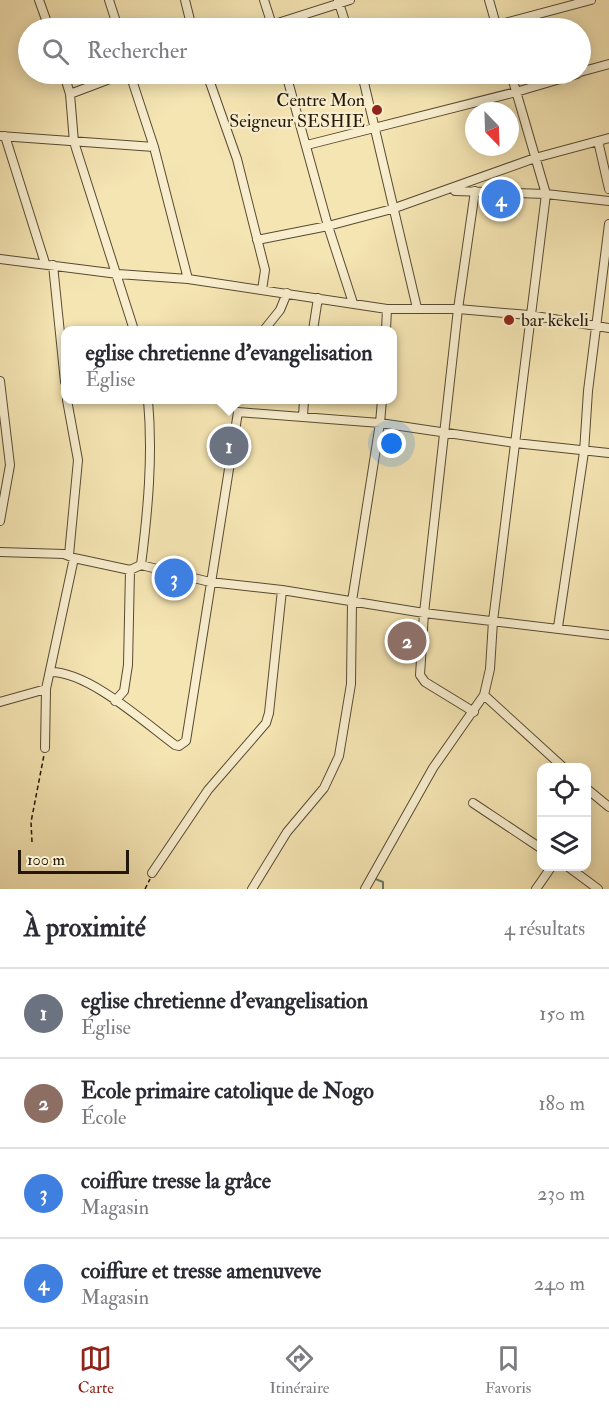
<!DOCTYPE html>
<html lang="fr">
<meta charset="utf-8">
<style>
:root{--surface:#fff;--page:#f2f2f3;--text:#2b2b33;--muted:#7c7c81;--line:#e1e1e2;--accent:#8f2418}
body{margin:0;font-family:"IM FELL Double Pica",serif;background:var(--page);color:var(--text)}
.controls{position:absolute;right:18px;bottom:18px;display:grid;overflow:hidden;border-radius:12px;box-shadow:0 3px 15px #0003}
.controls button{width:54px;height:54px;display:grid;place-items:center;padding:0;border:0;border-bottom:2px solid var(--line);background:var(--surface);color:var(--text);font:30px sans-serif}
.compass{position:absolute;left:465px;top:102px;width:54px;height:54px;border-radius:50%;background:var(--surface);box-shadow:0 3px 15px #0003;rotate:157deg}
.scale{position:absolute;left:18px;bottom:15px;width:111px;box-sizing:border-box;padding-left:6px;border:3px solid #221708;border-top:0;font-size:16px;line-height:21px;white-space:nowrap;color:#221708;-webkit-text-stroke:4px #f8eece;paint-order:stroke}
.you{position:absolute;left:392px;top:444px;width:21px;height:21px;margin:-15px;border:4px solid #fff;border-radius:50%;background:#1a73e8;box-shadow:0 0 0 9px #1a73e833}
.badge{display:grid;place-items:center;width:39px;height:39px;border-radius:50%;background:var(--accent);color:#fff;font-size:20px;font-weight:700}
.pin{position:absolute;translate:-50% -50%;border:3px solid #fff;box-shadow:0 2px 6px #0006}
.popup{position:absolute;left:61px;top:326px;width:336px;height:78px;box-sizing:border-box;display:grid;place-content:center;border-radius:12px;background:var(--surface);filter:drop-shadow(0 2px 4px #0005);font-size:20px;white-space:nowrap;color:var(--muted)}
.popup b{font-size:22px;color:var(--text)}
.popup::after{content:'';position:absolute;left:50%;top:100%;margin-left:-12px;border:12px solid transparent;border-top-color:var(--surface)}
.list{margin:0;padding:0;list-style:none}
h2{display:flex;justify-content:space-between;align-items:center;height:78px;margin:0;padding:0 24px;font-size:26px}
h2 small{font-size:20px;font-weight:400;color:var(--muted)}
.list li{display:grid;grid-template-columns:39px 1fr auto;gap:18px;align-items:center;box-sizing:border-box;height:90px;padding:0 24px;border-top:2px solid var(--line)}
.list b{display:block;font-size:22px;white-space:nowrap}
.list p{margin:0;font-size:20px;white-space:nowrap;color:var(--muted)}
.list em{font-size:20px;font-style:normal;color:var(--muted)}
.icon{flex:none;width:33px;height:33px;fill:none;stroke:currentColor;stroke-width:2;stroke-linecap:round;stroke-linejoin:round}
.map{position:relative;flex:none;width:609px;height:889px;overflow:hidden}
.search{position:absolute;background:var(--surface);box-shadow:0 3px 15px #0003;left:18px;right:18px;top:18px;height:66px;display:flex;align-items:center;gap:15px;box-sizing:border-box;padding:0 21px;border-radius:33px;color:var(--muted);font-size:22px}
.sheet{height:438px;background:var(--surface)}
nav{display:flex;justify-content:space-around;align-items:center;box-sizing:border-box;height:84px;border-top:2px solid var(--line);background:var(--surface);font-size:16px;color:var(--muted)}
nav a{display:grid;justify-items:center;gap:3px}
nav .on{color:var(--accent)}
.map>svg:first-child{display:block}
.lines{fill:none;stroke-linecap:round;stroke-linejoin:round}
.stream{stroke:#6b7c6a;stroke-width:2}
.minor-casing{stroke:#574a33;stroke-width:10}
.path{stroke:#221708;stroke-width:1.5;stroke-dasharray:4.5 3;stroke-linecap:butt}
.minor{stroke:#f8eece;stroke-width:8}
.poi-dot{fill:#8f2418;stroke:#f8eece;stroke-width:2}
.labels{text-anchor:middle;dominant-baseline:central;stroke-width:4.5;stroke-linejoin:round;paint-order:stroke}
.poi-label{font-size:18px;fill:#221708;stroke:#f8eece;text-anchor:end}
</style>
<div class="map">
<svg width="609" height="889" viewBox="0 0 609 889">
<rect width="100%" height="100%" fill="#f5e5b3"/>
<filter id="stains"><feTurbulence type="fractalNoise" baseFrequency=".00333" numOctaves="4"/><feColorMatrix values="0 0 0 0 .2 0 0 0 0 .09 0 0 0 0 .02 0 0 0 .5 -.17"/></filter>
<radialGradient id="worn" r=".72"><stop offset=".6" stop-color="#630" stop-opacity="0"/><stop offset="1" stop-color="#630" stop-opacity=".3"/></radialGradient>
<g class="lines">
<path class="stream" d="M373 878 383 882V889"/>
<g class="minor-casing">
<path id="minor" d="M39 0 49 28
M109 0 118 28
M185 0 192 28
M264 0 273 28
M338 0 347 28
M489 0 497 28
M262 28 350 0
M486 28 591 0
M580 72 609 64
M64 74 70 94
M123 74 70 94 74 142 134 330
M130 74 154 147
M207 74 237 159 265 270 262 290
M286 74 328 226 353 303
M362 74 417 308
M0 136 154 147 188 279 387 309H458L529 315 609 328
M5 136 45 263
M598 141 609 189
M307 145 516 92 577 74
M455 191 546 194 609 201
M257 240 328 226 392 209 535 158 609 138
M0 259 118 274 188 279
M53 265 65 382
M264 330 280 310 287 293
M313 330 318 298
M386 330 387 309
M0 381 10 465 0 521
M67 400 78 460 69 555
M303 417 304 400
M0 552 64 554 74 558 130 570 141 565 210 582 282 590 424 613 609 635
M141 565C148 510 153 455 148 400
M558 627 584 452 588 391 609 224
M51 672C89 672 144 722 175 745L179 746 186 741 238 412 380 423 515 443 609 453
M484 695 564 768
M115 701 124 691 128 665 130 570
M0 702 46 689
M474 712 425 682 420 675 424 613 458 309 475 191
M45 748 46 689 74 558
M586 788 609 807
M473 803 542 849
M567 866 598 889
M152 873 208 790 266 723 269 713 282 590
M252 889 287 832 324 788 339 756 351 684 352 601 380 423 382 400
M365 889 433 768 484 695 490 669 493 621 546 194 511 74
M536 889 552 866"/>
</g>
<path class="path" d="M32 842 31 822 44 755
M145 889 150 879"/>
<use href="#minor" class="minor"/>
</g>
<g class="poi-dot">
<circle cx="377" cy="110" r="6"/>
<circle cx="509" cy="320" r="6"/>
</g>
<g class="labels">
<g class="poi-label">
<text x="365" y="100">Centre Mon<tspan x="365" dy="21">Seigneur SESHIE</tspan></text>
<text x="521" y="320" text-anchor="start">bar kekeli</text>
</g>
</g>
<rect width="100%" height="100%" filter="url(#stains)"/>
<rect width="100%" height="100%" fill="url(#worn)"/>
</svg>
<div class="controls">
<button><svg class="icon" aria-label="locate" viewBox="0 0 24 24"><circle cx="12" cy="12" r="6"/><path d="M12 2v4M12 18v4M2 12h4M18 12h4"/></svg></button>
<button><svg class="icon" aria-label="layers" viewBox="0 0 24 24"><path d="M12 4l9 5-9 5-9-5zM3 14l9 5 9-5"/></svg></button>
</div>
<svg class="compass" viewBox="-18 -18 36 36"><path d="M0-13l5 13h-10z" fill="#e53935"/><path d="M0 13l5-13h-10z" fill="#7c7c81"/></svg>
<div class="scale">100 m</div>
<div class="you"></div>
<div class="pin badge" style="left:229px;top:446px;background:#6b7280">1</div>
<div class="popup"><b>eglise chretienne d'evangelisation</b>Église</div>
<div class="pin badge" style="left:407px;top:641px;background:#8d6e63">2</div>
<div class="pin badge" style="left:174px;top:578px;background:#3f7fe0">3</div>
<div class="pin badge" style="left:501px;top:199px;background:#3f7fe0">4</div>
<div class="search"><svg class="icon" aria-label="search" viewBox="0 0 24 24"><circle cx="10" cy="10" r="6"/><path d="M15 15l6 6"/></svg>Rechercher</div>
</div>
<section class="sheet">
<h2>À proximité<small>4 résultats</small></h2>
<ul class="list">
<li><span class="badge" style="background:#6b7280">1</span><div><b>eglise chretienne d'evangelisation</b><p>Église</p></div><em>150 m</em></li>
<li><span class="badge" style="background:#8d6e63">2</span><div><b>Ecole primaire catolique de Nogo</b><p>École</p></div><em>180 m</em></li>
<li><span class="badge" style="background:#3f7fe0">3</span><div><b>coiffure tresse la grâce</b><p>Magasin</p></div><em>230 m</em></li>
<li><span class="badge" style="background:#3f7fe0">4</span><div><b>coiffure et tresse amenuveve</b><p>Magasin</p></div><em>240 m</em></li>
</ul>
</section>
<nav>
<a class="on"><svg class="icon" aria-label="map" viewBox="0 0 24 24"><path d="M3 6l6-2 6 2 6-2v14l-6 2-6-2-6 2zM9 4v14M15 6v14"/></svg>Carte</a>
<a><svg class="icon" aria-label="directions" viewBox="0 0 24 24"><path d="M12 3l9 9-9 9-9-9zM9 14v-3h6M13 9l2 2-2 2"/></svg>Itinéraire</a>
<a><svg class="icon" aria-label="saved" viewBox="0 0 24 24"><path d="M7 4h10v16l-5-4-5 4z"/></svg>Favoris</a>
</nav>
